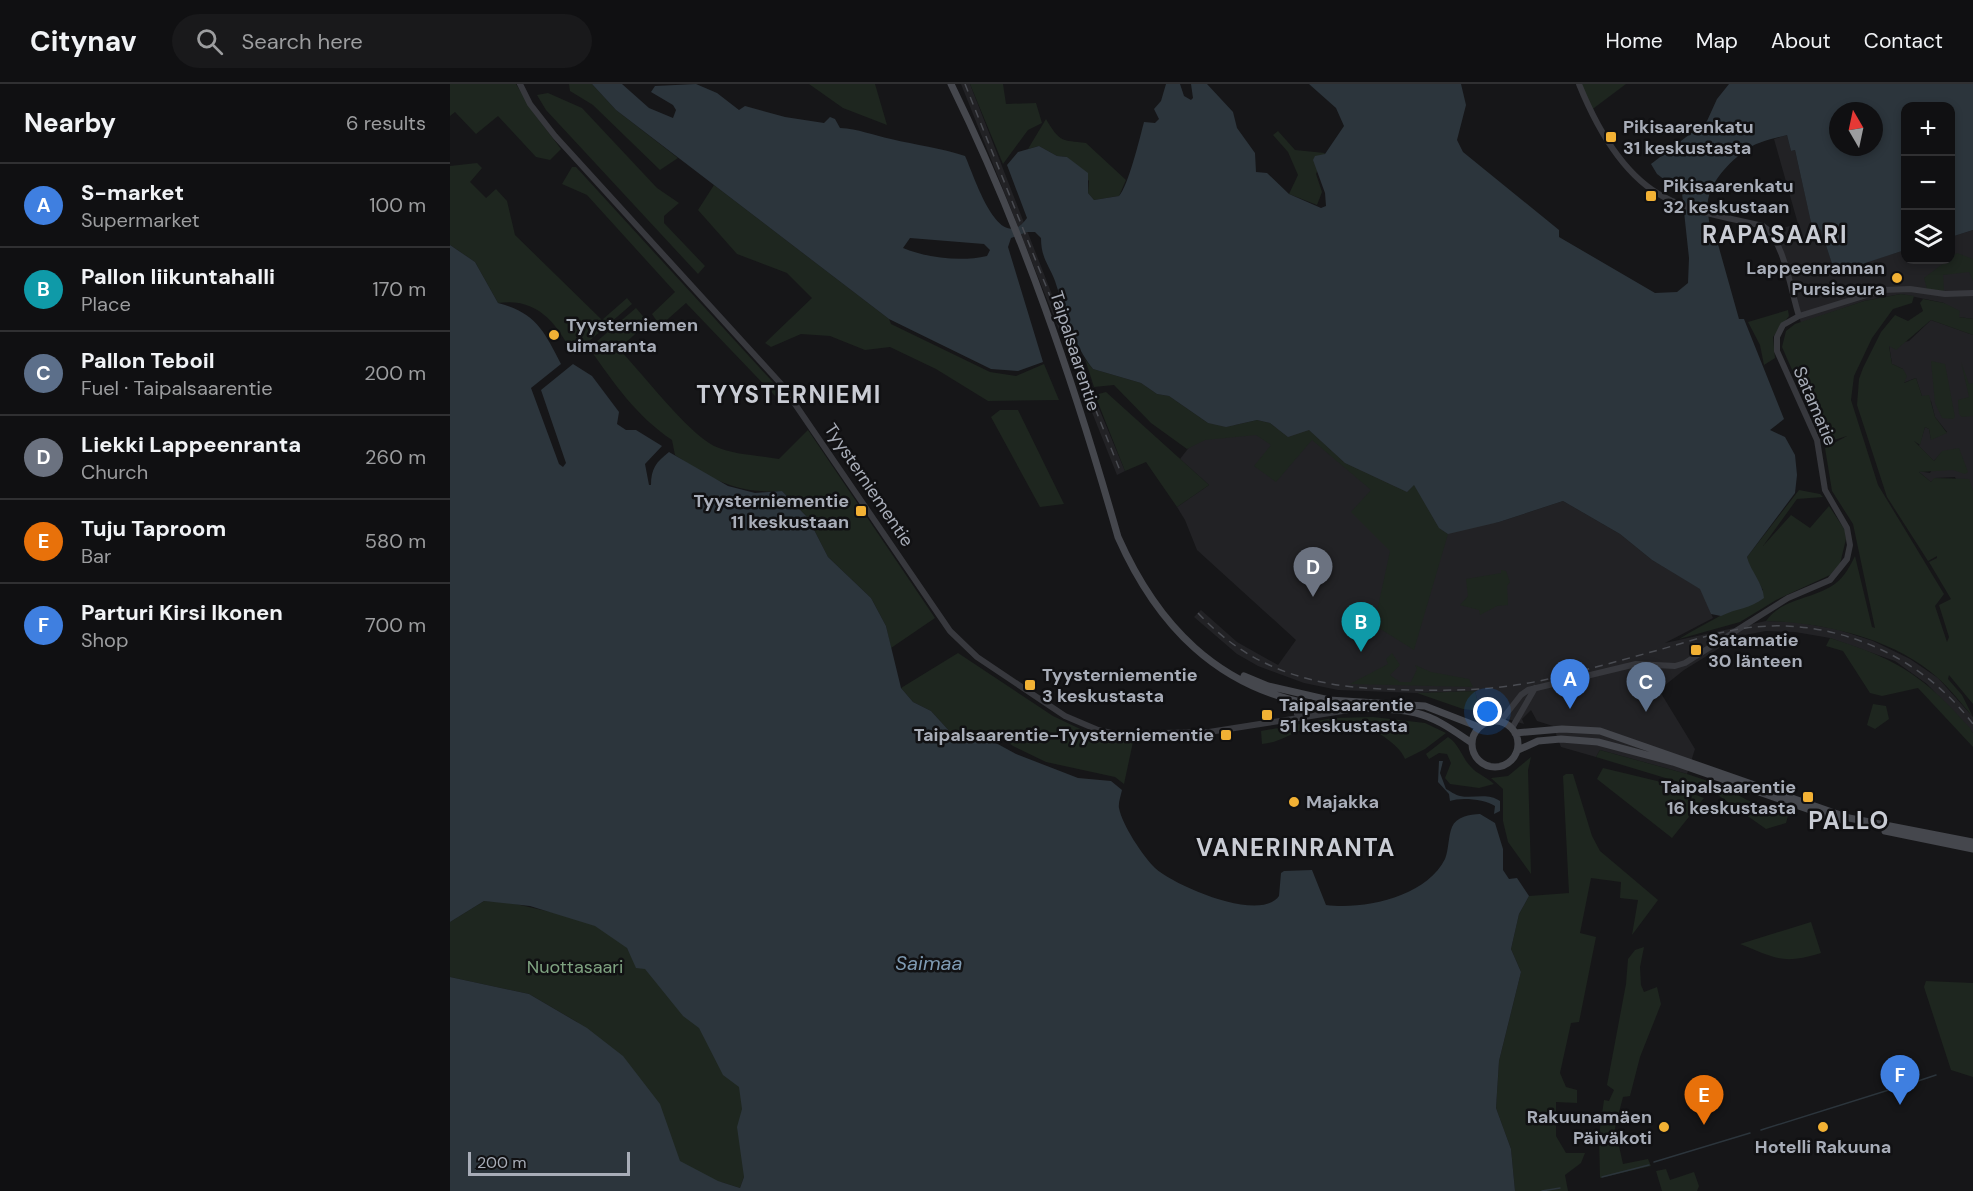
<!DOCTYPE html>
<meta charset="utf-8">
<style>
:root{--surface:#101012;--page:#19191b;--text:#f1f3f6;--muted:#9c9d9f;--line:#303032;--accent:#8c9099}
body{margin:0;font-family:"DM Sans",sans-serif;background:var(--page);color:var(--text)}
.controls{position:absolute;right:18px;top:18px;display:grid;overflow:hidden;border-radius:12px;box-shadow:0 3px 9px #0003}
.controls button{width:54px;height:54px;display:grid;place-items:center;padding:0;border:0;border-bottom:2px solid var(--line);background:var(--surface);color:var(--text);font:30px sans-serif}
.compass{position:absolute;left:1379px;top:18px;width:54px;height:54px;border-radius:50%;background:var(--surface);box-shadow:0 3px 9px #0003;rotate:351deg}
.scale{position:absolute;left:18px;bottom:15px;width:162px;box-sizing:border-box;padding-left:6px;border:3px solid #a8adb8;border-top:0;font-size:16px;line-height:21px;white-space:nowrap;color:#a8adb8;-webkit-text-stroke:4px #111113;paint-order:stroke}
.you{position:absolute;left:1038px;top:628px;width:21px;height:21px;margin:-15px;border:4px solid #fff;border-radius:50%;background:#1a73e8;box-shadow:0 0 0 9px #1a73e833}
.badge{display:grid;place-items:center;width:39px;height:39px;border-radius:50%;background:var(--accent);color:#fff;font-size:20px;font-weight:700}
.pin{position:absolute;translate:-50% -50px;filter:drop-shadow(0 2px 3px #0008)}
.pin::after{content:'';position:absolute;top:32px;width:21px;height:18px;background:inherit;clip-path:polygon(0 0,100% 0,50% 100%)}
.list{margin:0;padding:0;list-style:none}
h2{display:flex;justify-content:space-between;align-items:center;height:78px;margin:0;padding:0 24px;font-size:26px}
h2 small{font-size:20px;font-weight:400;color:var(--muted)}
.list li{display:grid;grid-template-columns:39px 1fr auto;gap:18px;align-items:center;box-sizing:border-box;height:84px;padding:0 24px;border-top:2px solid var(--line)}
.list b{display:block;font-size:22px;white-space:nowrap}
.list p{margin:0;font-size:20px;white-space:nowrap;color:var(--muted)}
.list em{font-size:20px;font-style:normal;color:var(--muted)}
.icon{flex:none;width:33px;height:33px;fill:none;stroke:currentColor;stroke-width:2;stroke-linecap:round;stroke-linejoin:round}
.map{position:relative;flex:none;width:1523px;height:1107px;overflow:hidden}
header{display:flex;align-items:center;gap:36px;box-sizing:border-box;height:84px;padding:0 30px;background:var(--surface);border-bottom:2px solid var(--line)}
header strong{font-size:28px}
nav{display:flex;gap:33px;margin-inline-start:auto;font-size:21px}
.search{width:420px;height:54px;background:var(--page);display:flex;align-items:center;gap:15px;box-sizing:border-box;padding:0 21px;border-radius:33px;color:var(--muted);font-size:22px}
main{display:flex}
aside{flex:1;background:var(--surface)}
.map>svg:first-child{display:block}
.built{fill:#222225}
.green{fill:#1e261f}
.water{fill:#2c353c;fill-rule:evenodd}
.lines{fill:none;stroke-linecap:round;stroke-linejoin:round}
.stream{stroke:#2c353c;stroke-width:1.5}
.tertiary{stroke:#37383d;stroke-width:6}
.secondary{stroke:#45474d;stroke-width:7}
.rail{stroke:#4a4c52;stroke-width:1.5;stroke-dasharray:8 6;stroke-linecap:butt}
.poi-dot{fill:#f2b134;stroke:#111113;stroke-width:2}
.labels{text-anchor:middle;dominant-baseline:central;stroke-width:5;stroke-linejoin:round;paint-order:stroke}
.poi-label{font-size:18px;font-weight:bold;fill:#a8adb8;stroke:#111113;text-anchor:start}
.street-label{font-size:18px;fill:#a8adb8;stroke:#111113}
.park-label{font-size:18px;fill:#7fa381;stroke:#111113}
.water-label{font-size:20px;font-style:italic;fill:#7f9bb3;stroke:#111113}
.district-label{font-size:24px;font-weight:bold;letter-spacing:1.5px;fill:#c9ccd4;stroke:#111113}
</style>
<header>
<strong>Citynav</strong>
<div class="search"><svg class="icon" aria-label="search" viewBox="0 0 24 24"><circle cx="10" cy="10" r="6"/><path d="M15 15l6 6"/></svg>Search here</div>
<nav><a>Home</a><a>Map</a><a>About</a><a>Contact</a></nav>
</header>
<main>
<aside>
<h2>Nearby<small>6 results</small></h2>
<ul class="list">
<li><span class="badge" style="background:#3f7fe0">A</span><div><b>S-market</b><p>Supermarket</p></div><em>100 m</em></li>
<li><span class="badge" style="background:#0f9aa8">B</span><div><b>Pallon liikuntahalli</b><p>Place</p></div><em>170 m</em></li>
<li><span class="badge" style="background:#5c6f8a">C</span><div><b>Pallon Teboil</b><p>Fuel · Taipalsaarentie</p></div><em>200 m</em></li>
<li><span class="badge" style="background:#6b7280">D</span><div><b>Liekki Lappeenranta</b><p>Church</p></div><em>260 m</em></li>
<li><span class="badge" style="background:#e8710a">E</span><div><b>Tuju Taproom</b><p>Bar</p></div><em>580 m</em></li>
<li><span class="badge" style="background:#3f7fe0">F</span><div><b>Parturi Kirsi Ikonen</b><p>Shop</p></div><em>700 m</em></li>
</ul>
</aside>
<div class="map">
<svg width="1523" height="1107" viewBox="0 0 1523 1107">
<rect width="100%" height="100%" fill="#161618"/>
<path class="built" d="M511 0H520L608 226 675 387 667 391Z
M1337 51 1341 67 1345 66 1362 142 1371 146 1385 188 1455 166 1456 176H1500L1501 153 1523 146V235L1509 233 1494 219 1451 210 1414 217 1351 239 1327 159 1320 147 1348 140 1324 55Z
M1481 236 1523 251V432L1505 393 1485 394 1481 398 1468 387 1480 389 1492 368 1484 377 1469 362 1475 343 1479 345 1481 355 1497 348 1485 333 1481 317 1472 312 1466 294 1453 299V285L1442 280 1439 261 1459 257Z
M758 339 859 346 1028 441 1049 438 1113 417 1170 450 1202 476 1251 505 1263 534 1215 559 1316 537 1346 538 1386 545 1423 557 1460 575 1488 594 1523 633V649L1477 600 1445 577 1380 554 1345 548 1316 547 1289 552 1234 586 1209 606 1245 665 1237 690 1150 666 1146 673 1111 663 1103 642 1087 637 1081 626 1072 635 1074 640 1030 627 1025 607 967 609 888 606 854 599 808 582 787 570 744 533 751 526 787 558 828 581 846 556 747 466 735 436 727 423 759 401 730 375Z"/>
<path class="green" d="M0 0H66L83 28 111 65 100 76 86 73 48 32 26 50 5 28 0 32Z
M119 0H142L166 26 228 74 210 86 143 21 120 7Z
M359 0H425L437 41 393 24Z
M520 0H553L556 20 586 19 592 39 578 46 553 80Z
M1129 0H1176L1140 27Z
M98 9 132 24 207 104 229 119 214 132V139L255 182 248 190 96 26 87 11Z
M596 35C610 59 612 56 636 59L676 96 669 112 644 116 638 109 639 97 617 73 607 72 589 62 578 65Z
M828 47 845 66 875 69 866 90 872 108 867 121 839 110 848 91 838 68 823 51Z
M27 79 32 84 20 98 36 114 46 105 57 117 65 151 152 236 177 214 182 220 123 271C107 239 87 213 48 219L25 178 0 161V82Z
M122 83H126L331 307 327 314 236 219 210 242 202 230 225 208 137 111 112 100Z
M264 101 439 235 441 240 540 288 566 292 594 280 609 316 538 317 486 285 440 263 415 266 380 252 351 250 321 263 315 259 362 214 337 189 287 170 248 126Z
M1507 169 1523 175V197L1519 188 1493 191 1494 207 1477 205 1474 194Z
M1451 210 1464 212 1462 219 1443 225 1422 254 1404 292 1401 316 1428 401 1494 510 1485 522 1497 558 1499 553 1489 521 1501 515 1479 478 1487 474V472L1478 477 1437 413 1407 321 1409 295 1413 284 1431 248 1445 231 1458 237 1473 227 1470 219 1473 215 1494 219 1510 227 1509 233 1523 235V251L1481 236 1446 266 1439 262 1442 280 1453 285 1457 292 1454 299 1466 294 1472 312 1479 311 1485 333 1497 349 1481 356 1479 345 1475 343 1470 361 1464 357 1484 377 1492 367 1509 364 1518 388 1515 390 1503 386 1469 388 1481 398 1484 394 1519 395 1523 407V620L1499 591 1498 595 1512 611 1523 633C1512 620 1501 606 1489 595 1444 554 1375 539 1316 537 1331 514 1366 515 1386 499 1395 492 1400 482 1405 472L1422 543 1425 544 1403 440 1382 407 1375 364 1397 352 1374 359 1332 263 1336 247 1345 240 1414 217Z
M186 224 198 238 169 265C192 289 237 348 264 362 283 371 308 371 329 375L358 346 485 534 441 564 436 542 421 514 378 473 358 434 332 407C287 410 262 396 225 371L222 356C186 332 164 299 139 264Z
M1338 226 1339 232 1323 253 1325 274 1314 281 1310 261 1298 238Z
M635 275 643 285 691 299 707 310 719 312 758 339 776 343 807 336 820 339 838 353 859 346 895 379 957 408 964 400 989 444 998 450 964 566 924 541 940 467 901 428 921 406 862 356 826 398 804 382 821 361 806 351 755 356 737 365 701 339 664 301 644 303Z
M1481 277 1495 280 1505 333 1503 335 1492 334 1485 319Z
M1511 278 1519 300 1523 299V332L1512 333 1509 330 1508 316 1519 313Z
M656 308 759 401 727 423 696 378 675 387 645 311Z
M550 326H568L614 420 590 423 541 333Z
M1349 406 1370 410 1373 413 1347 415 1313 462 1341 431 1360 444 1379 422 1395 446 1396 455 1390 480 1380 491 1326 516 1290 538 1229 555C1257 538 1286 525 1313 506L1300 484 1297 473Z
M1051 486 1056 487 1060 498 1057 502 1058 521 1047 522 1030 531 1029 526 1010 521 1018 512 1016 495 1051 489Z
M1380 554C1447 575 1473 591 1520 644L1523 649V663L1468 604 1432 612 1420 609 1393 567 1376 562Z
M508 569 603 632 647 653 683 658 674 700 665 693 596 678 563 662 543 647 522 646 502 650 481 627 463 618 451 604Z
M942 569 950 581 940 591 950 598H961L967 585 965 581 981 588 1019 595 1023 603 900 600 938 580 936 575Z
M1025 607 1030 627 1013 625 967 609Z
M1423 620 1436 622 1439 635 1425 645 1417 641Z
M923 633 975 639 996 649 975 665 955 675C951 665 941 658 933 652 908 635 879 636 852 646 838 651 827 659 812 660L811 647 883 634Z
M998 653C1010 661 1012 674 1021 683 1027 690 1037 693 1044 700L1029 704 1000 700 995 694 1001 679 997 670 989 669 979 675 976 670Z
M1150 666 1237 690 1270 701 1297 716 1339 728 1336 739 1316 745 1265 709 1146 673Z
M1081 673 1078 686 1081 790 1058 758 1053 737V705L1041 694 1058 692Z
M1153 684 1207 697 1254 714 1222 754 1147 695Z
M1116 690H1123L1142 752 1150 767 1208 816 1182 851 1188 816 1170 814 1171 798 1141 794 1130 849 1146 853 1129 938 1121 939 1110 989 1116 1003 1127 1006V1019L1106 1018V1052L1116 1069H1135L1131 1079 1115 1091 1118 1107H1065L1061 1065 1046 1024 1049 977 1071 888 1061 865 1069 830 1079 812 1119 809 1113 692Z
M34 817 57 818 114 831 161 837 181 871 208 873 293 1002 294 1093 290 1104 271 1098 245 1101 127 938 79 910 0 893V838Z
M1361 838 1371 869C1332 881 1326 874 1290 860Z
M1194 863 1190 883 1191 901 1194 908 1207 903 1211 920 1190 973 1180 1012 1173 1013 1165 1044 1173 1080 1198 1075 1201 1082 1150 1094 1149 1052 1154 1016 1159 1017 1164 1006 1157 1001 1176 900 1178 875 1185 866Z
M1476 897 1523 899V993L1501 986 1474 903Z
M1216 1085 1220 1096 1244 1088 1249 1102 1247 1107H1212L1206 1087Z"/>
<path class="water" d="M142 0H172L199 24 223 34 226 26 223 21 201 8 205 2 246 0 267 9 289 26 295 22 335 33 374 39 380 33 385 35 390 44C408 45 423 51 441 55 466 61 491 64 515 72 524 91 549 174 577 134L557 81 568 68 589 62 607 72 617 73 638 89V109L644 116 669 112C678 103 690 53 694 38L705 39 709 35 704 25 711 17 716 0H730L734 12 741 16 743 14 741 0H757L783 28 787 44 805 69 806 88 817 89 839 110 871 124 876 122 875 109 863 76 865 72 875 70 894 42 886 24 859 0H1011L1016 21 1007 56 1013 68 1109 146V153L1205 209 1227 208 1238 199 1239 174 1232 109 1207 90 1201 80 1257 37 1267 15 1279 0H1523V146L1501 153 1500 22H1456L1455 166 1385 189 1371 146 1362 143 1345 66 1341 67 1337 51C1322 55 1305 58 1293 68 1274 83 1254 105 1258 129 1259 136 1259 142 1264 146L1289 235H1294L1334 335 1320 346 1335 353 1345 371 1347 391 1345 409 1297 473C1301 488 1313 499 1314 514 1300 525 1287 524 1271 532L1261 530 1250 505 1202 476 1170 450 1113 417 1049 438 998 450 989 444 964 401 957 408 895 379 859 346 838 353 820 339 807 336 776 343 758 339 719 312 707 310 691 299 643 285C623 260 615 227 605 197 599 181 591 174 591 154L585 148H577L561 154 558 163 593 278 568 287 541 285 439 235 166 26ZM1388 27H1424V63H1388ZM460 154 534 160 540 166 537 172C511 178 477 174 453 164Z
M0 161 25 178 48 219C86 229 94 247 111 280L81 304 109 380 113 383 116 379 91 306 123 280 142 292 169 328 167 340 176 346H186L212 362 195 380 199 401H201C201 385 206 378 219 368L278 402 305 409 332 407 358 434 378 473 421 514 436 542 451 604 463 618 481 627 502 650 522 646 566 670 628 694 661 697 672 706C671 711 668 719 669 724 672 741 693 772 705 784 725 802 810 839 829 812L831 789 834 787 862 786 876 821C914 826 976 813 995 775 999 765 998 753 1002 743 1006 733 1020 730 1030 730L1045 739 1053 765V786L1059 795 1067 794 1079 812 1069 830 1061 865 1071 888 1049 977 1046 1024 1061 1065 1065 1107H0V893L79 910 137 944 173 972 210 1020 230 1077 268 1097 290 1104 294 1093 287 1043 292 1025 289 1003 273 991 249 944 233 932 195 885 186 884 177 864 145 842 80 822 34 817 0 838Z
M989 677H993L990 689 996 705C1000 707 1005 711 1010 712 1024 715 1037 708 1050 717V727L1044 730 1045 722C1035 715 1010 713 1000 717L999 710 988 698Z"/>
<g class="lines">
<path class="stream" d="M1468 997 1486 991
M1311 1046 1461 999
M1204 1078 1300 1049
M1152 1093 1199 1081
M1092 1107 1110 1104"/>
<path class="tertiary" d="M70 0 80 20 105 52 332 301 500 547 527 573 615 632 648 646 666 650 759 648 899 626
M1129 0C1146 42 1172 91 1214 113 1243 129 1281 134 1313 142 1334 155 1341 208 1349 232
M847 630 868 620
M1050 638 1071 611 1078 606 1186 580 1225 582 1235 579 1338 514 1380 496 1397 475 1400 461 1397 444 1375 406 1367 356 1327 267V253L1333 241 1349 232 1433 206 1460 205 1495 210 1523 209
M1062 644 1085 604"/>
<path class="secondary" d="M501 0C572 145 624 298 668 453 707 541 767 604 865 621 898 626 933 622 966 629 987 634 1004 647 1022 659
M794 592 818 602 879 616 975 622 1029 643
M1022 660a23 23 0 1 1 46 0a23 23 0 1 1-46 0Z
M1065 649 1112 645 1150 647 1399 734 1523 758
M1068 666 1088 657 1111 655 1148 658 1223 678 1389 736
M1435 747 1523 765"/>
<path class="rail" d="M515 0 671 389
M748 529C798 583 859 602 931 605 984 607 1037 608 1089 597 1130 588 1172 576 1212 565 1240 557 1267 548 1296 544 1382 532 1471 571 1523 640"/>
</g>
<g class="poi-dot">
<rect x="1155" y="47" width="12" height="12" rx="3"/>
<rect x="1195" y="106" width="12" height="12" rx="3"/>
<circle cx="1447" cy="194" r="6"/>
<circle cx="104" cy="251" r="6"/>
<rect x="405" y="421" width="12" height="12" rx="3"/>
<rect x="1240" y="560" width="12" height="12" rx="3"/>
<rect x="574" y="595" width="12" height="12" rx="3"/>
<rect x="811" y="625" width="12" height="12" rx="3"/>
<rect x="770" y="645" width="12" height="12" rx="3"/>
<rect x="1352" y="707" width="12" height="12" rx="3"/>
<circle cx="844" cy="718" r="6"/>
<circle cx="1214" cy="1043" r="6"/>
<circle cx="1373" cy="1043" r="6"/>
</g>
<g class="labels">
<g class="poi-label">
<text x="1173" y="43">Pikisaarenkatu<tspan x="1173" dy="21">31 keskustasta</tspan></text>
<text x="1213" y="102">Pikisaarenkatu<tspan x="1213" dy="21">32 keskustaan</tspan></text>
<text x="1435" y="184" text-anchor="end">Lappeenrannan<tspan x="1435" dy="21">Pursiseura</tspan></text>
<text x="116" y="241">Tyysterniemen<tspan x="116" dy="21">uimaranta</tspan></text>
<text x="399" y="417" text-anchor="end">Tyysterniementie<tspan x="399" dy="21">11 keskustaan</tspan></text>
<text x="1258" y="556">Satamatie<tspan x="1258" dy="21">30 länteen</tspan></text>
<text x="592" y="591">Tyysterniementie<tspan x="592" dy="21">3 keskustasta</tspan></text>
<text x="829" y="621">Taipalsaarentie<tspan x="829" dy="21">51 keskustasta</tspan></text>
<text x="764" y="651" text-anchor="end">Taipalsaarentie-Tyysterniementie</text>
<text x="1346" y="703" text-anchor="end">Taipalsaarentie<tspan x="1346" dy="21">16 keskustasta</tspan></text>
<text x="856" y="718">Majakka</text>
<text x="1202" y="1033" text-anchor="end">Rakuunamäen<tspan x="1202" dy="21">Päiväkoti</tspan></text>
<text x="1373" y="1063" text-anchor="middle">Hotelli Rakuuna</text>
</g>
<g class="street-label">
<text transform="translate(625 267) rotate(72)">Taipalsaarentie</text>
<text transform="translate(1365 322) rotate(67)">Satamatie</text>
<text transform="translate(419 401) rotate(56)">Tyysterniementie</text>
</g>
<g class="park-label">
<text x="125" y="883">Nuottasaari</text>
</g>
<g class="water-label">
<text x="479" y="879">Saimaa</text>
</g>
<g class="district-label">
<text x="1325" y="150">RAPASAARI</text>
<text x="339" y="310">TYYSTERNIEMI</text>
<text x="1399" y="736">PALLO</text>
<text x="846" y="763">VANERINRANTA</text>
</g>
</g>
</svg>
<div class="controls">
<button>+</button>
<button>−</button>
<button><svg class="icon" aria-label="layers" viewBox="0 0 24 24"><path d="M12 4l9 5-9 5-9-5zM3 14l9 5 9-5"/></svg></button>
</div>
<svg class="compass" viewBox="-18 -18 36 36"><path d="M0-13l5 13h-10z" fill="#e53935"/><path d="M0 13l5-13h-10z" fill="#9c9d9f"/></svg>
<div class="scale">200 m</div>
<div class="you"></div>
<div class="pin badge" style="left:1120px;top:625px;background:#3f7fe0">A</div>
<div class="pin badge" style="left:911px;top:568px;background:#0f9aa8">B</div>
<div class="pin badge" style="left:1196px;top:628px;background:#5c6f8a">C</div>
<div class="pin badge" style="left:863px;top:513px;background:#6b7280">D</div>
<div class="pin badge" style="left:1254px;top:1041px;background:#e8710a">E</div>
<div class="pin badge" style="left:1450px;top:1021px;background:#3f7fe0">F</div>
</div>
</main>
